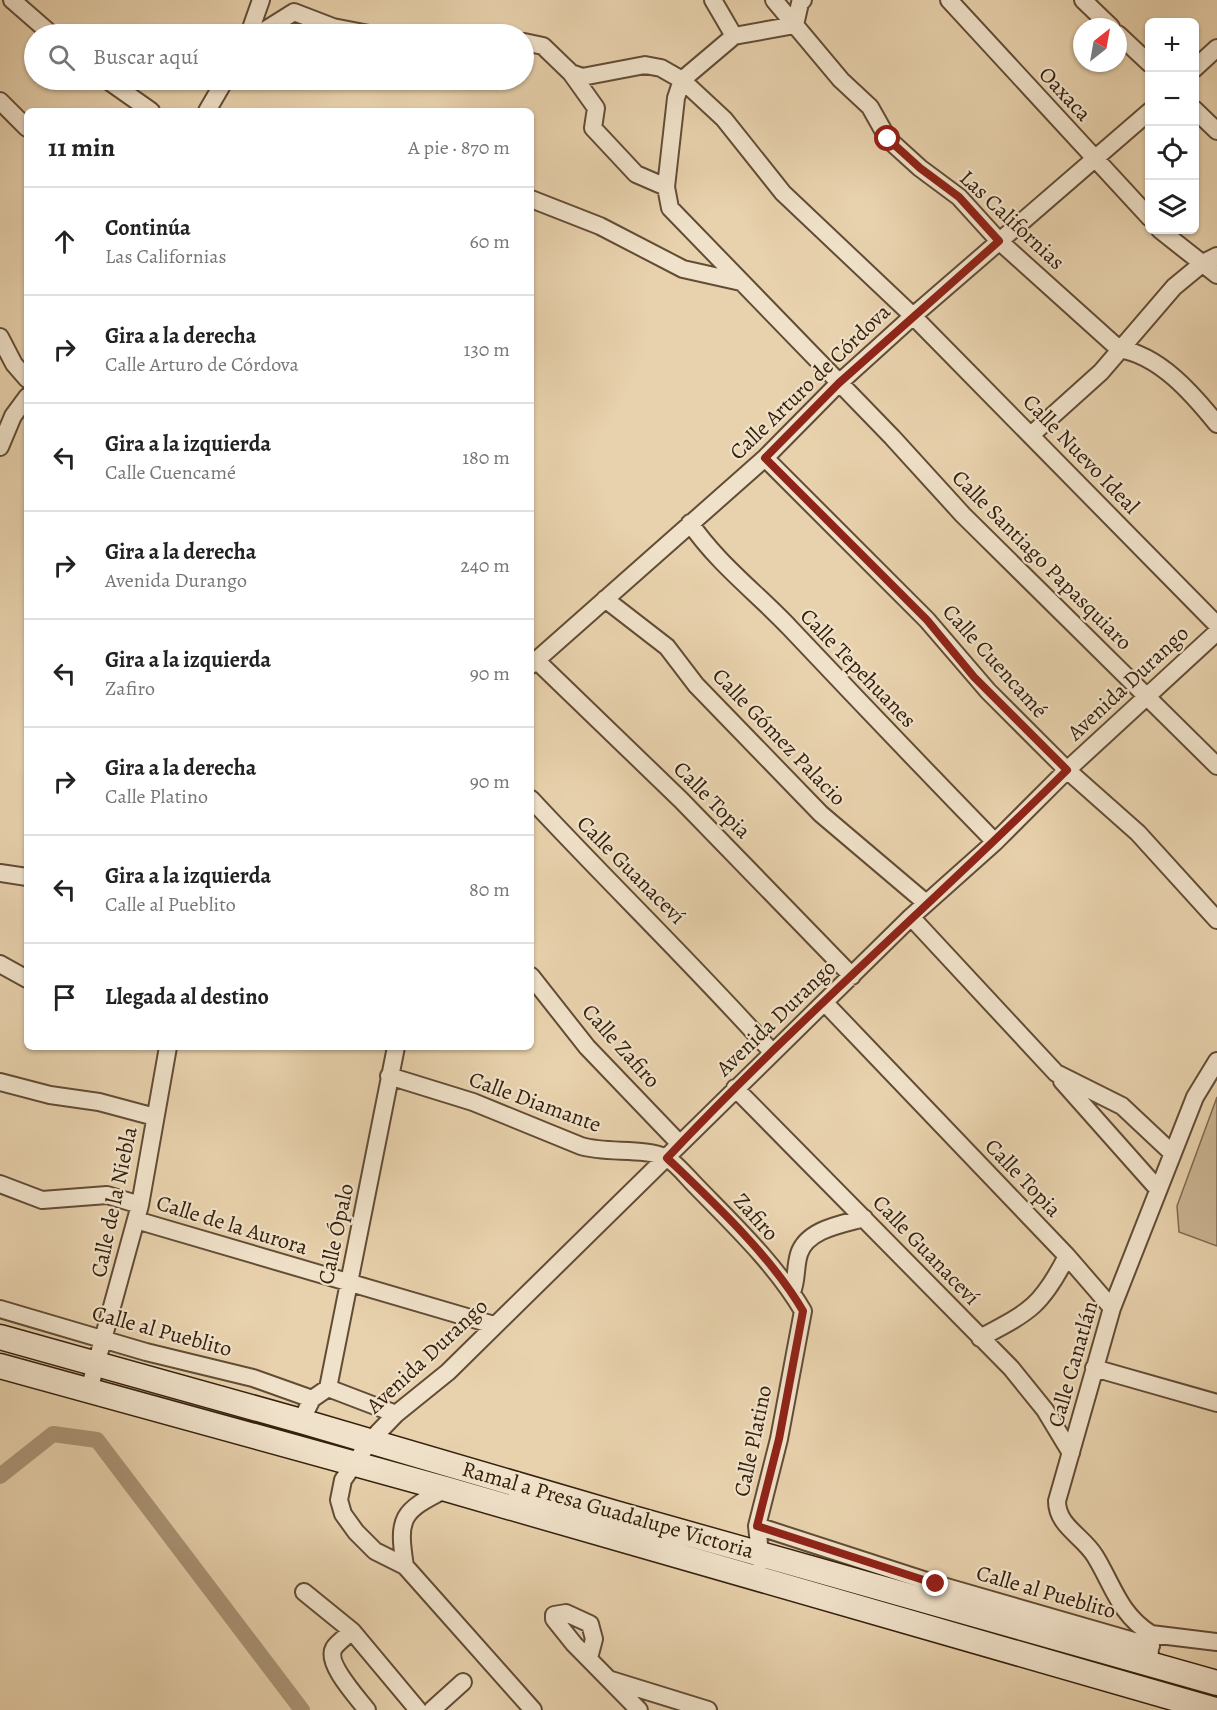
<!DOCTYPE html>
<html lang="es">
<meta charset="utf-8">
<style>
:root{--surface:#fff;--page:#f6f6f6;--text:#222;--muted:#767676;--line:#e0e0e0}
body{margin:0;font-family:Alegreya,serif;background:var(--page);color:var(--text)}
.controls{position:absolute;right:18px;top:18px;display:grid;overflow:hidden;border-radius:9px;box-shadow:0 2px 4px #0004}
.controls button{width:54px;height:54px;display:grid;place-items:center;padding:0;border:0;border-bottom:2px solid var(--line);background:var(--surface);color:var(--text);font:30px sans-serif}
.compass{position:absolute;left:1073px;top:18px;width:54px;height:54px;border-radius:50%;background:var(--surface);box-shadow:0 2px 4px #0004;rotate:31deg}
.stop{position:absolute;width:18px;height:18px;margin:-14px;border:4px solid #8f2418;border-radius:50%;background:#fff}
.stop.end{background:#8f2418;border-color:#fff;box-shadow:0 2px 6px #0008}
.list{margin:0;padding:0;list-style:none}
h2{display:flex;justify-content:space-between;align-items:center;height:78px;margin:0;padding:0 24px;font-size:26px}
h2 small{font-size:20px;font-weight:400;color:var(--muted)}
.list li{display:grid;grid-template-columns:39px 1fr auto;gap:18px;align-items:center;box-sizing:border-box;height:108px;padding:0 24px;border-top:2px solid var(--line)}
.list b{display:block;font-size:22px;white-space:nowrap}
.list p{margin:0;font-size:20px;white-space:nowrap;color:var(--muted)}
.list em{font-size:20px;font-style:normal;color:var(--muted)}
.icon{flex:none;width:33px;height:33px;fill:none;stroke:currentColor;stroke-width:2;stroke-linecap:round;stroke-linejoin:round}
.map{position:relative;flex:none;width:1217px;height:1710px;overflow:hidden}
.search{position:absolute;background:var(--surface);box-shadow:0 2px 4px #0004;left:24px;top:24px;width:510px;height:66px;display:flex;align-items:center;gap:15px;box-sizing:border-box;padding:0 21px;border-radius:33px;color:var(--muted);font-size:22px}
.panel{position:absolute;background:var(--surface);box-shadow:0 2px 4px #0004;left:24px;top:108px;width:510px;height:942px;border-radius:9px}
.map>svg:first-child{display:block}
.green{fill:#cab492;stroke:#806a50;stroke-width:1.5}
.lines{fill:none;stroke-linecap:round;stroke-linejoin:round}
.canal{stroke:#ab9577;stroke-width:16}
.street-casing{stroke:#624c35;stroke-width:20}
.secondary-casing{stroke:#35200d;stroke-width:27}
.street{stroke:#f0e2ca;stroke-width:16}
.secondary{stroke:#f0e2ca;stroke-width:24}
.route{stroke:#8f2418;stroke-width:8}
.labels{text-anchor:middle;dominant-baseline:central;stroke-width:4.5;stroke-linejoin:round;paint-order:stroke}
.street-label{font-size:22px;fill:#35200d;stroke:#f0e2ca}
</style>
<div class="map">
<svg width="1217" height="1710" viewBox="0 0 1217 1710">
<rect width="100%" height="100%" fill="#e8d2ad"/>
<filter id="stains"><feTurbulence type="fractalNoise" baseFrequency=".00333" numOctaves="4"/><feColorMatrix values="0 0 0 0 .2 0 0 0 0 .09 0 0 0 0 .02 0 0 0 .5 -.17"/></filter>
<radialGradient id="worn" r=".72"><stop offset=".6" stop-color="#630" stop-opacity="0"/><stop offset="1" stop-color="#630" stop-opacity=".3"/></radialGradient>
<path class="green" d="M1217 1097V1246L1179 1232 1177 1206Z"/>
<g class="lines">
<path class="canal" d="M0 1476 53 1434 97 1440 302 1710"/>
<g class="street-casing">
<path id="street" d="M12 0 51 34
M713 0 734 36
M774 0 841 80 870 107 888 139 920 168 959 197 999 241 1119 349C1159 355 1192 393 1217 424
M949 0 1150 218
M1083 0 1111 27
M795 25 734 36 682 80 676 98 666 187 670 208 892 437 963 515 1217 766
M795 25 800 3 803 0
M249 34 261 0
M259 34 294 12 333 27 369 34
M1118 34 1150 64
M524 42 543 46 571 73 582 77 645 65 661 68 682 80 724 119 783 193 913 316 1217 625
M1194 69 1217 48
M571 73 596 108 593 128 636 174 666 187
M107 80 151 111
M0 101 27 128
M1194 109 1217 131
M207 111 225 80
M531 199 600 226 683 269 741 282
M1160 230 1217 275
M0 337 14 364 27 379
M1031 435 1101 372 1174 287 1203 263 1217 256
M0 447 13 416 27 397
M765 458 927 620 988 691 1067 770 1138 833 1217 920
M690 523C718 564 757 593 790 628 858 700 926 771 995 842
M605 599 667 647 696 685 821 814 926 903
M536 660 681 800 852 976
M531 665 765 458 839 383 913 316 1150 111
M531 799C610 884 694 965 772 1052
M0 873 27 877
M911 917 1056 1073 1122 1106 1171 1152
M0 964 27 979
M531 976 587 1047 680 1144
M825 1003 1067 1256 1112 1308
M389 1076 473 1102 581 1146C607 1154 644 1147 667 1158 677 1164 688 1178 697 1187 734 1225 776 1265 803 1311L779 1439 757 1526 761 1562
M1062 1081 1157 1188
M0 1082 50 1095 99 1102 155 1117
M735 1088 1011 1368 1045 1410 1071 1453
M0 1184 42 1200 107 1195 140 1205
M136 1220 494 1325
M792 1292C797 1280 795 1267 799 1254 807 1229 843 1224 864 1218
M0 1309 146 1352 253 1378 312 1399
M980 1338C1029 1312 1041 1307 1067 1256
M1094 1368 1217 1403
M328 1388 396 1414
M89 1390 140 1205 168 1047
M301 1421 312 1399 328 1388 396 1047
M757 1526 936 1584 1151 1646
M405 1566C397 1517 402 1511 446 1489
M304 1592 352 1631 418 1710
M352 1631C347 1636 338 1642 334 1648 325 1663 357 1697 367 1710
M1151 1634 1217 1642
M589 1658 594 1639 590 1624 566 1613 554 1615V1619L574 1644 639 1710
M1149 1663 1151 1634C1119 1614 1113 1585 1095 1556 1083 1536 1057 1526 1057 1501L1112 1308 1195 1097 1217 1061
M611 1680 708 1710
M432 1710 463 1682
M533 1710 405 1566 375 1551 356 1532 343 1514 339 1500 343 1480 370 1441 396 1414 448 1372 911 917 995 842 1067 770 1217 632"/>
</g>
<g class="secondary-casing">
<path id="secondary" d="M0 1337 301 1421 615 1513 1217 1683
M0 1366 446 1489 1215 1710"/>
</g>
<use href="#street" class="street"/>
<use href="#secondary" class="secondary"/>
</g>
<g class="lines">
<path class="route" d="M888 139 920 168 959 197 999 241 839 383 765 458 927 620 974 677 1067 770C935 901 794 1023 667 1158 714 1203 771 1256 803 1311L779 1439 757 1526 936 1584"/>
</g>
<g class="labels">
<g class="street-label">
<text transform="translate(1065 94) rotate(47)">Oaxaca</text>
<text transform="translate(1012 220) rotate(43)">Las Californias</text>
<text transform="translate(810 382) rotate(-44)">Calle Arturo de Córdova</text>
<text transform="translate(1081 454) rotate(46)">Calle Nuevo Ideal</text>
<text transform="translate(1042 560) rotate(45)">Calle Santiago Papasquiaro</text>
<text transform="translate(995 661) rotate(48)">Calle Cuencamé</text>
<text transform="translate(858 668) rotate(46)">Calle Tepehuanes</text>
<text transform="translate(1128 683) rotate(-43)">Avenida Durango</text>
<text transform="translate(779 737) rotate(46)">Calle Gómez Palacio</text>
<text transform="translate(712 800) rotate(45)">Calle Topia</text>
<text transform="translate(631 870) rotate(45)">Calle Guanaceví</text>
<text transform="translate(776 1018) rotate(-44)">Avenida Durango</text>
<text transform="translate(621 1046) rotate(48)">Calle Zafiro</text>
<text transform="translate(535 1102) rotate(20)">Calle Diamante</text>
<text transform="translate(1023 1178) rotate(46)">Calle Topia</text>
<text transform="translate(114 1202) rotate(-78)">Calle de la Niebla</text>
<text transform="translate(756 1217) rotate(48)">Zafiro</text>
<text transform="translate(232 1225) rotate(17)">Calle de la Aurora</text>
<text transform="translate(336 1234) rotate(-78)">Calle Ópalo</text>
<text transform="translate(926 1250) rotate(46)">Calle Guanaceví</text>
<text transform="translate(162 1331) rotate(15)">Calle al Pueblito</text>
<text transform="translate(427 1356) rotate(-43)">Avenida Durango</text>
<text transform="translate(1073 1364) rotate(-74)">Calle Canatlán</text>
<text transform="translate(753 1441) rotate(-78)">Calle Platino</text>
<text transform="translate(608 1510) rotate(16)">Ramal a Presa Guadalupe Victoria</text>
<text transform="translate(1046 1592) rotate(16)">Calle al Pueblito</text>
</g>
</g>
<rect width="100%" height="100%" filter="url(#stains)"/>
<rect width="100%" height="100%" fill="url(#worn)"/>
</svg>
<div class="controls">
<button>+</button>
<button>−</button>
<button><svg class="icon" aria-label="locate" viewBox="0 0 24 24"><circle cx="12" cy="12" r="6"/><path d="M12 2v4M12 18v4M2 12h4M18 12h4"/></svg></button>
<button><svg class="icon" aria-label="layers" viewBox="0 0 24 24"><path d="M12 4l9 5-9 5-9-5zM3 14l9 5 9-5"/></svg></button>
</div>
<svg class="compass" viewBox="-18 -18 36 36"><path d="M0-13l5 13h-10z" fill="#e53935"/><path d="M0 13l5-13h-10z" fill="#767676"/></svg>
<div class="stop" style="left:888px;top:139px"></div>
<div class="stop end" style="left:936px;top:1584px"></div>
<div class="search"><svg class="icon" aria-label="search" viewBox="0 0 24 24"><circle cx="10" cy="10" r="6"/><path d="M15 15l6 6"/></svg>Buscar aquí</div>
<section class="panel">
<h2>11 min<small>A pie · 870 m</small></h2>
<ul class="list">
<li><svg class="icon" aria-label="ahead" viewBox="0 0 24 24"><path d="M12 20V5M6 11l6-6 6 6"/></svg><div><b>Continúa</b><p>Las Californias</p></div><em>60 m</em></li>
<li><svg class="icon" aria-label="right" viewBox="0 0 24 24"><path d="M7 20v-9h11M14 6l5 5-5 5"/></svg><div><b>Gira a la derecha</b><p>Calle Arturo de Córdova</p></div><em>130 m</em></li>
<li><svg class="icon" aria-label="left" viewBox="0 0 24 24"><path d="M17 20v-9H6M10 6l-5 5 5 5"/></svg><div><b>Gira a la izquierda</b><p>Calle Cuencamé</p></div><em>180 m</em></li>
<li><svg class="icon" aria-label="right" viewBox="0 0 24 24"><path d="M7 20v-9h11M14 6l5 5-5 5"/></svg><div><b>Gira a la derecha</b><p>Avenida Durango</p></div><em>240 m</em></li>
<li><svg class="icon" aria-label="left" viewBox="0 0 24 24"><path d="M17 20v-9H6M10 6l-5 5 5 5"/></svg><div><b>Gira a la izquierda</b><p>Zafiro</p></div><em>90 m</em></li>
<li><svg class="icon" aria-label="right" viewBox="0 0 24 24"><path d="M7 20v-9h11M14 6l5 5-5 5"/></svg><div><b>Gira a la derecha</b><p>Calle Platino</p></div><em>90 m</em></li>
<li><svg class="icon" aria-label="left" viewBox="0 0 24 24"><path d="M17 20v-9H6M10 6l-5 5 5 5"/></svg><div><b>Gira a la izquierda</b><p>Calle al Pueblito</p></div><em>80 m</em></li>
<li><svg class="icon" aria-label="arrive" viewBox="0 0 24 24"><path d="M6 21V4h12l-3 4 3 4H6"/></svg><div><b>Llegada al destino</b></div></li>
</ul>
</section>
</div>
